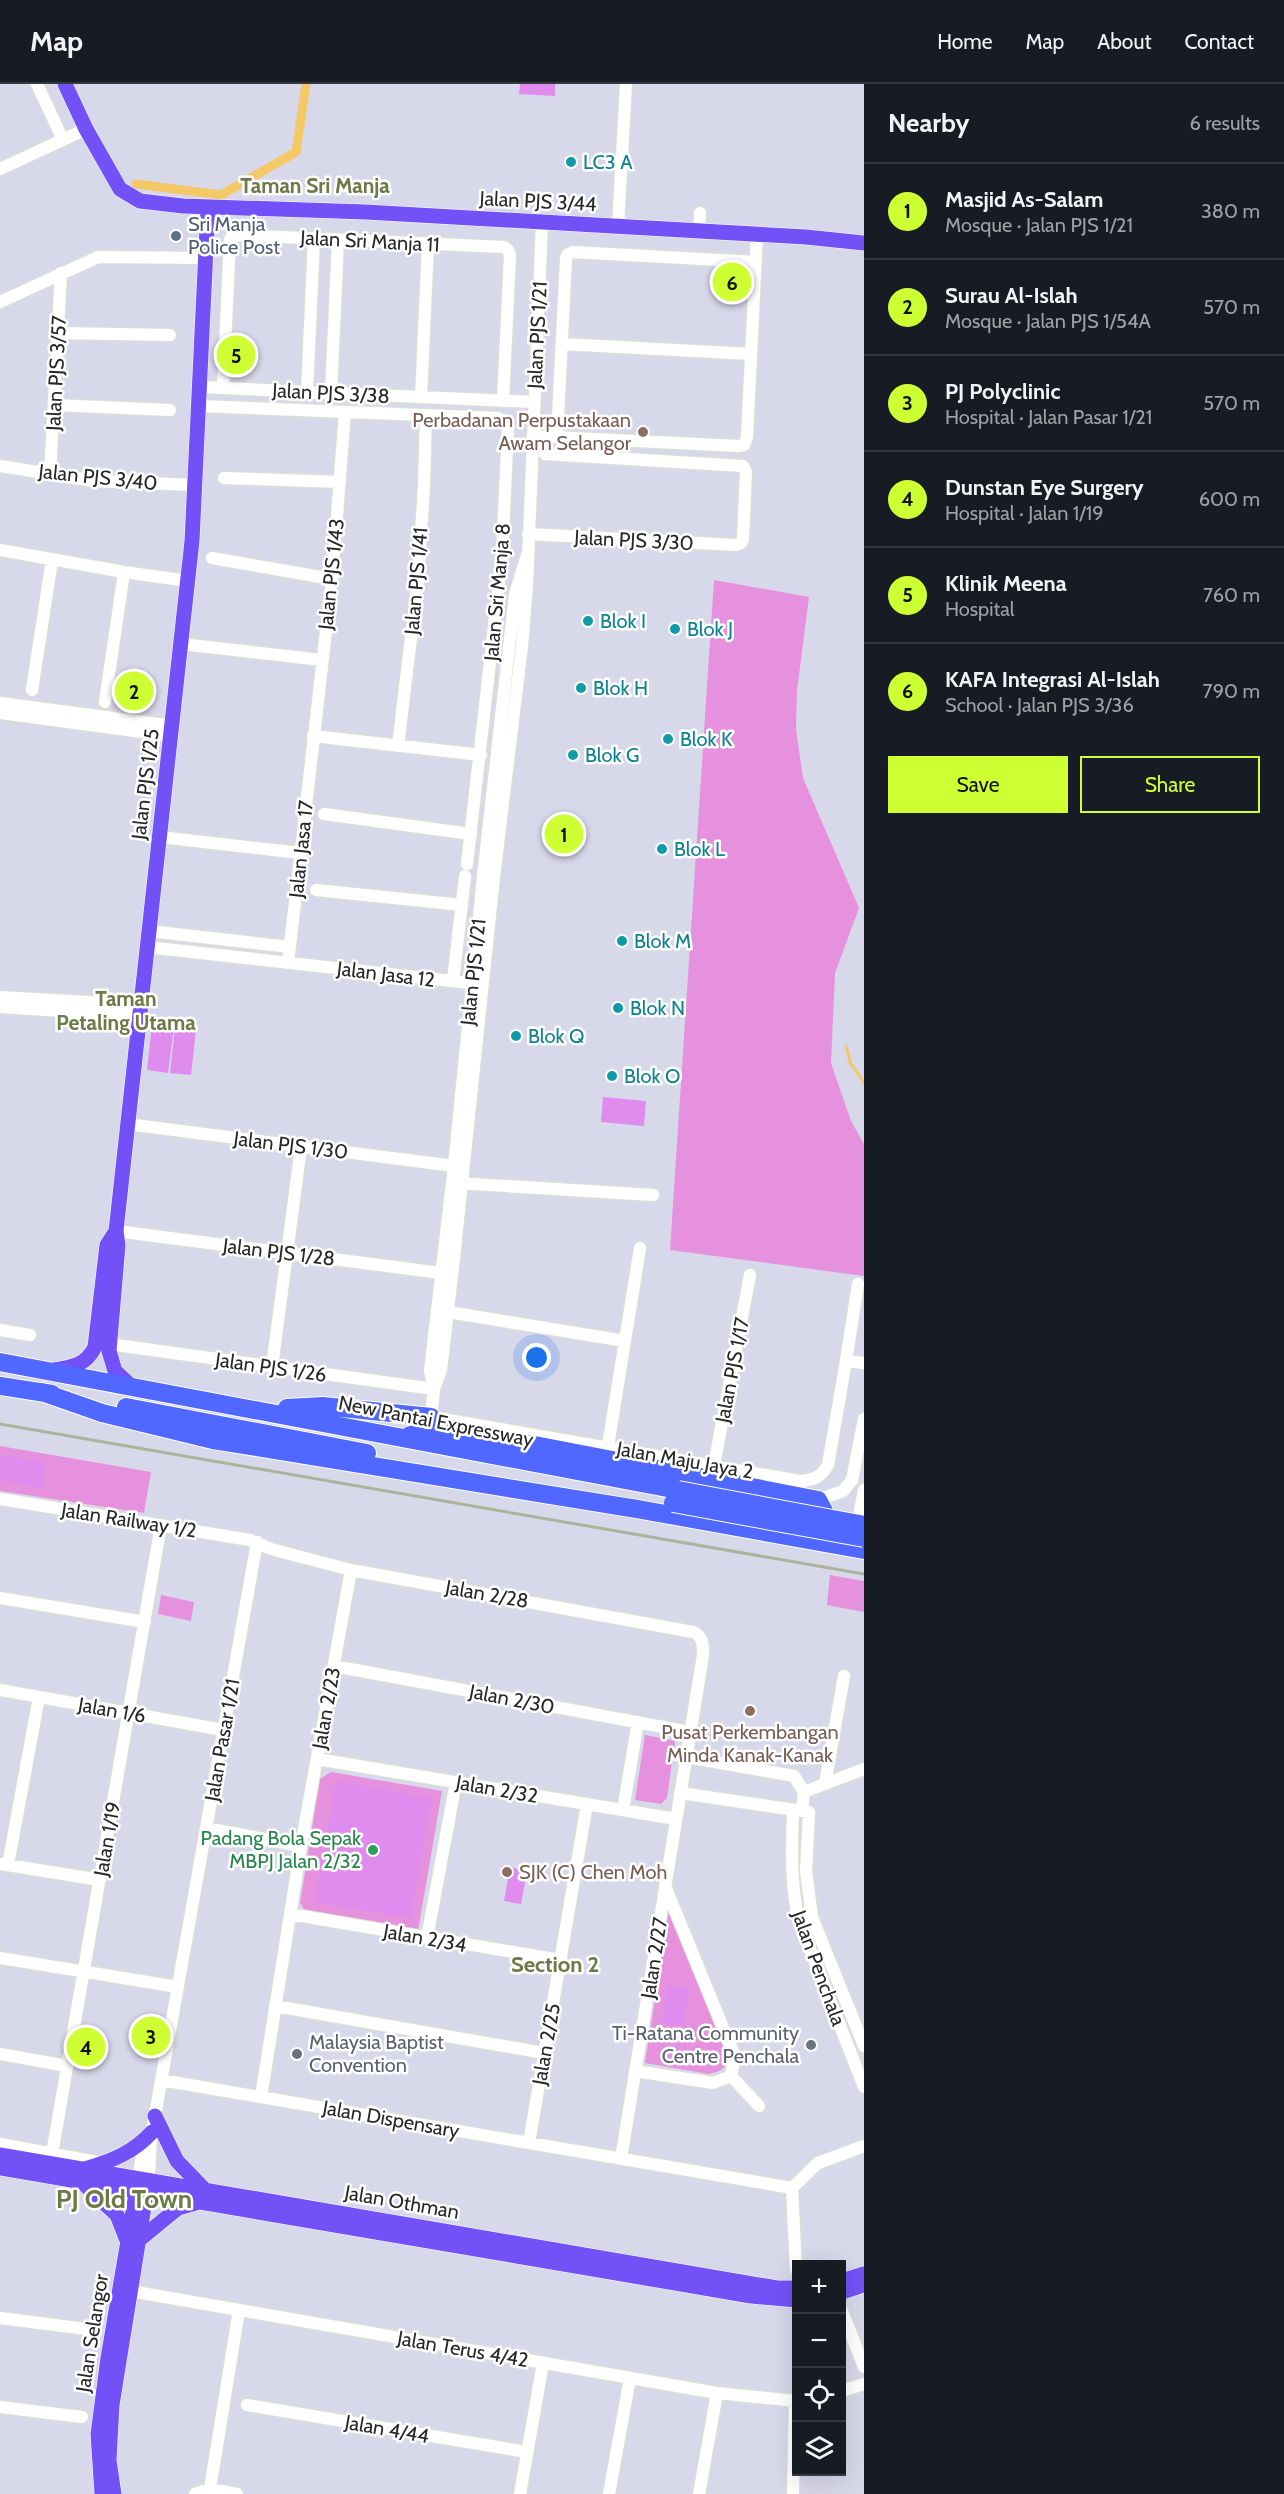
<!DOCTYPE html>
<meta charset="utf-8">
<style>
:root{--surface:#171b24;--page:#242831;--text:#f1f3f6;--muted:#9ea1a6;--line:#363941;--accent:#ceff32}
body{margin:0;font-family:Cabin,sans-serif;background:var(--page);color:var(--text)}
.controls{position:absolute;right:18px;bottom:18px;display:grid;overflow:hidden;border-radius:0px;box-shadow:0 6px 24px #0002}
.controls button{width:54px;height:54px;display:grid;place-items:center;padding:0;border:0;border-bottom:2px solid var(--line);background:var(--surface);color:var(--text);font:30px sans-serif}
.you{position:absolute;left:537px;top:1274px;width:21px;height:21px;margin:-15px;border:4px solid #fff;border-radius:50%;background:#1a73e8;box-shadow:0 0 0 9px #1a73e833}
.badge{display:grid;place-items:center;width:39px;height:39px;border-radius:50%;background:var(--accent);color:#111;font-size:20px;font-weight:700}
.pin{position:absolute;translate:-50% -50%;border:3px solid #fff;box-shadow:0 2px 6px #0006}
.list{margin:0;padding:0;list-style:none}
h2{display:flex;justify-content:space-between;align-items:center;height:78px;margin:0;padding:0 24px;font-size:26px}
h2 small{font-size:20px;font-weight:400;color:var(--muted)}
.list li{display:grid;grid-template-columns:39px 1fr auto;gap:18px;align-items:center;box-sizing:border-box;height:96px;padding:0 24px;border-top:2px solid var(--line)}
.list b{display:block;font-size:22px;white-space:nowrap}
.list p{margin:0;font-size:20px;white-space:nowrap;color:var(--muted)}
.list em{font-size:20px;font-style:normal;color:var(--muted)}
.actions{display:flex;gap:12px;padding:18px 24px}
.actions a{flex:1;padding:14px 0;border:2px solid var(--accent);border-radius:0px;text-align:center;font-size:21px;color:var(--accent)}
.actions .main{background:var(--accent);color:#111}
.icon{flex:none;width:33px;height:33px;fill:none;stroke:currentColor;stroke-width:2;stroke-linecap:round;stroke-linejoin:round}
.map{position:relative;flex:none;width:864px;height:2410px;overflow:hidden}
header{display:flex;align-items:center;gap:36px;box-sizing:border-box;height:84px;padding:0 30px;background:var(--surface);border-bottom:2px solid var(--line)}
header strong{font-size:28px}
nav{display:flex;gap:33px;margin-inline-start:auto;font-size:21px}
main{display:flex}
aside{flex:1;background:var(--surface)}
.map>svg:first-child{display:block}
.green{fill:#e591de}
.pitch{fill:#df8cee}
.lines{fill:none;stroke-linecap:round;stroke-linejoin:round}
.stream{stroke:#f4c865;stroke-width:3}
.canal{stroke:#f4c865;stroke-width:9}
.minor-casing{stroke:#dde2ce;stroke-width:14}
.major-casing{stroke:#fff;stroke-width:16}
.highway-casing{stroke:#fff;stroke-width:20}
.minor{stroke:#fff;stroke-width:12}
.major{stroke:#7252f7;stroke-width:15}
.highway{stroke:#5068ff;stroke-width:18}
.rail{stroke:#adb39b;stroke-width:3}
.highway-bridge-casing{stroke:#fff;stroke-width:20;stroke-linecap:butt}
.highway-bridge{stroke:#5068ff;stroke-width:18}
.culture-dot{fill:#0f9aa8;stroke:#fff;stroke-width:2}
.service-dot{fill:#5c6f8a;stroke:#fff;stroke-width:2}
.education-dot{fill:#8d6e63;stroke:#fff;stroke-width:2}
.leisure-dot{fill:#2e9e5b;stroke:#fff;stroke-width:2}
.worship-dot{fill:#6b7280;stroke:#fff;stroke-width:2}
.labels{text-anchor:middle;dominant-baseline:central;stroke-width:5;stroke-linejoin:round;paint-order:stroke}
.culture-label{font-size:20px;fill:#0d838f;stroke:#fff;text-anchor:start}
.street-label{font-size:20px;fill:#282828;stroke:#fff}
.service-label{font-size:20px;fill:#4e5e75;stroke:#fff;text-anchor:start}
.education-label{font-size:20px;fill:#785e54;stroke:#fff;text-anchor:end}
.leisure-label{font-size:20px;fill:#27864d;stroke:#fff;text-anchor:end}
.worship-label{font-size:20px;fill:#5b616d;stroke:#fff;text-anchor:end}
.neighbourhood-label{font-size:21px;font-weight:bold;fill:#6d7a47;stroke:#fff}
.quarter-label{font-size:22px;font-weight:bold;fill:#6d7a47;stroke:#fff}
.district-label{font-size:26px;font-weight:bold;fill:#6d7a47;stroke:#fff}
</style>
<header>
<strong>Map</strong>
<nav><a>Home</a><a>Map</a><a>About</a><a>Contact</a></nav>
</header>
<main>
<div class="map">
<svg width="864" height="2410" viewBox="0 0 864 2410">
<rect width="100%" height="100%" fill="#d8d8eb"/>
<path class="green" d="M714 496 809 513 797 607 796 645 803 694 859 824 835 889 831 979 851 1037 864 1060V1192L670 1166Z
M0 1362 151 1388 144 1429 0 1407Z
M830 1491 864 1497V1528L827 1521Z
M161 1511 194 1518 191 1537 158 1530Z
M645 1651 675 1657 667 1714 661 1720 635 1716Z
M331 1688 442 1707 418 1847 305 1827 300 1819 320 1695Z
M669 1826 725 1960C728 1978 729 1987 708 1990L645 1979Z"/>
<path class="pitch" d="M520 0H555V12L519 10Z
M152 941 174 943 168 989 147 986Z
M175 943 196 946 191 991 170 989Z
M603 1013 646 1017 644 1042 601 1038Z
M1 1371 46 1378 42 1404 0 1397Z
M336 1697 432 1714 411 1834 315 1818Z
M510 1783 527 1787 521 1820 504 1817Z
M667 1902 689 1905 684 1942 662 1939Z"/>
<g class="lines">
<path class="stream" d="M846 962 850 978 864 999"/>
<path class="canal" d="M136 100 221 111 296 68 306 0"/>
<g class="minor-casing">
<path id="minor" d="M37 0 63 56
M0 85 86 45
M618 142 626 0
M699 147 700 129
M0 218 98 173 206 174
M58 249 170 251
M562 260 751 270
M201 303 534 318
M223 304 230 155 236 151 504 163 508 166 510 171 503 317
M307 308 314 154
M331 309 338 156
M421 313 428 160
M54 321 170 326
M200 322 498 334 505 337 508 344 502 472 467 780
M533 352 739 362 744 361 747 353 757 150
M557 353 566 174 568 170 573 168 756 178
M0 382 94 397 196 401
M50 390 61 189
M224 394 340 398
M528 450 736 461 741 459 743 455 746 388 743 382 545 370
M0 466 124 488 188 497
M527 471 515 510 483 793 454 1082 430 1287 434 1305 431 1333 800 1397C814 1396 821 1393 828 1381L846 1277 864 1279
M212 474 332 495
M181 560 322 576
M32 606 52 476
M105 618 124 488
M0 619 173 642
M0 629 172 652
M313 652 481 671
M398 662 418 495 424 402 426 331
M324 730 471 750
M160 753 300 769
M316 806 462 821
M149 847 290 863
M147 863 479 900
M288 879 332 495 345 328
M453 897 465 792
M0 913 140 921
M0 923 139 932
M127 1040 454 1082
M457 1099 653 1111
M116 1147 441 1189
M448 1228 625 1257
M0 1246 30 1251
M109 1260 434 1305
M846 1277 858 1200
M272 1283 301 1063
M434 1304 441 1286 454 1174 494 793 522 562 527 501 542 138
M608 1362 640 1164
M714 1381 750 1191
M0 1415 250 1456 271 1465 351 1486 693 1548C703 1552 703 1561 703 1571L621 2075
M818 1416 843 1407 852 1396 864 1335
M851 1444 859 1432 864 1406
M0 1514 145 1538
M334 1582 690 1648
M0 1606 223 1646
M686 1673 794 1692 804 1708 802 1727
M317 1675 676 1735
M825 1700 844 1592
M804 1708 864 1685
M680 1709 809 1728 806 1787 812 1833 864 1962
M623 1726 638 1638
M793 1726C792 1764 790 1799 799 1837L864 2003
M206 1744 301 1762
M1 1780 100 1796
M8 1781 39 1613
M290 1830 560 1876
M427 1854 456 1698
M0 1874 178 1903
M275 1922 544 1969
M0 1970 67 1982
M635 1987 713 1999 731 1992 735 1973 665 1802
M731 1992 759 2022
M161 1996 792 2104
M261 2013 301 1762 351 1486
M529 2059 587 1720
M0 2060 102 2079
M52 2070 161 1441
M138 2095 142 2072 149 2066
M148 2096C151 2079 149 2065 152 2048L257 1458
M796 2185 792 2104 818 2079 864 2062
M130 2207 717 2309 796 2317
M842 2227 864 2283
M0 2234 86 2245
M842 2307 864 2300
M247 2321 527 2368
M0 2323 82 2333
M210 2405 239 2226
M195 2410 210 2405 237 2410
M520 2410 543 2279
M609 2410 630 2294
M699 2410 717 2309
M793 2410 795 2317"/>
</g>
<g class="major-casing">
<path id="major" d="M65 0 86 45 120 105 140 117 183 122 366 128 806 153 864 159
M54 1286C73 1283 86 1281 95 1263L107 1161 116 1147
M130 1301 115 1287 109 1267 118 1161 116 1147 192 457 208 123
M155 2032 177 2077 204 2105
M0 2071 777 2204H796
M0 2084 751 2212 796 2216
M85 2085C111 2077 133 2069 152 2048
M83 2099 117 2131 126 2154
M139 2156 178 2124 196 2119
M842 2197 864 2190
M842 2208 864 2201
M102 2410 98 2350 108 2274 138 2098
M114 2410 109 2376 112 2321 148 2098"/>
</g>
<g class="highway-casing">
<path id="highway" d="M0 1278 678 1406
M0 1302 52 1310
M42 1308 102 1329 213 1356 637 1425 864 1466
M126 1323 367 1369
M287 1324 323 1322 431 1333
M410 1351 436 1346 478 1350 818 1416 824 1427 822 1440 815 1445"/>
</g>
<use href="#minor" class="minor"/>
<use href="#major" class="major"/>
<use href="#highway" class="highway"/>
<path class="rail" d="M0 1340 864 1490"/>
<g class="highway-bridge-casing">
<path id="highway-bridge" d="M678 1406 864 1441
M673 1419 864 1454"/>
</g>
<use href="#highway-bridge" class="highway-bridge"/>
</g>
<g class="culture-dot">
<circle cx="571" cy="78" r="6"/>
<circle cx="588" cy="537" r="6"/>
<circle cx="675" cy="545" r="6"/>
<circle cx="581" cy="604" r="6"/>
<circle cx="668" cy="655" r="6"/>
<circle cx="573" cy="671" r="6"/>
<circle cx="662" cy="765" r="6"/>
<circle cx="622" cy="857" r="6"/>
<circle cx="618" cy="924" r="6"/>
<circle cx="516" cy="952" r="6"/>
<circle cx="612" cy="992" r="6"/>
</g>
<circle class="service-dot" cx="176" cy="152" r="6"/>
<g class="education-dot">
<circle cx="643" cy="348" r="6"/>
<circle cx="750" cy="1627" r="6"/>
<circle cx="507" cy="1788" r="6"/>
</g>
<circle class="leisure-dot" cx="373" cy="1766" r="6"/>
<g class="worship-dot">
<circle cx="811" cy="1961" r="6"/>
<circle cx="297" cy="1970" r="6"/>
</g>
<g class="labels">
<g class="culture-label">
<text x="583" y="78">LC3 A</text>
<text x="600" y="537">Blok I</text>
<text x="687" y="545">Blok J</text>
<text x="593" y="604">Blok H</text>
<text x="680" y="655">Blok K</text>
<text x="585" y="671">Blok G</text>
<text x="674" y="765">Blok L</text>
<text x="634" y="857">Blok M</text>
<text x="630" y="924">Blok N</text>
<text x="528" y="952">Blok Q</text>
<text x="624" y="992">Blok O</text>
</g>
<g class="street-label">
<text transform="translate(538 117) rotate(3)">Jalan PJS 3/44</text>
<text transform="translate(370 157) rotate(3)">Jalan Sri Manja 11</text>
<text transform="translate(537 251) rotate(-87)">Jalan PJS 1/21</text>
<text transform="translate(56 289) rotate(-87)">Jalan PJS 3/57</text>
<text transform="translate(331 309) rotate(3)">Jalan PJS 3/38</text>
<text transform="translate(98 393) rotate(6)">Jalan PJS 3/40</text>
<text transform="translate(634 456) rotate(3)">Jalan PJS 3/30</text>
<text transform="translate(331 490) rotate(-84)">Jalan PJS 1/43</text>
<text transform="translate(416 497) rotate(-85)">Jalan PJS 1/41</text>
<text transform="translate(497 508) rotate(-85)">Jalan Sri Manja 8</text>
<text transform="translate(145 700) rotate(-83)">Jalan PJS 1/25</text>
<text transform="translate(301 765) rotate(-84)">Jalan Jasa 17</text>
<text transform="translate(473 888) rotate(-84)">Jalan PJS 1/21</text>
<text transform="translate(386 890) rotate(7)">Jalan Jasa 12</text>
<text transform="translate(291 1061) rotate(7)">Jalan PJS 1/30</text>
<text transform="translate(279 1168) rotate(7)">Jalan PJS 1/28</text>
<text transform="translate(271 1283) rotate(8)">Jalan PJS 1/26</text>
<text transform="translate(732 1286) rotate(-79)">Jalan PJS 1/17</text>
<text transform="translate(436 1337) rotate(11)">New Pantai Expressway</text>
<text transform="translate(685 1376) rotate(10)">Jalan Maju Jaya 2</text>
<text transform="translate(129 1436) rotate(9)">Jalan Railway 1/2</text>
<text transform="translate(487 1510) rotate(10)">Jalan 2/28</text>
<text transform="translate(512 1615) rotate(11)">Jalan 2/30</text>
<text transform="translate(326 1624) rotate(-80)">Jalan 2/23</text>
<text transform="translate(112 1626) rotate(10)">Jalan 1/6</text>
<text transform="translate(222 1656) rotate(-80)">Jalan Pasar 1/21</text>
<text transform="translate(497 1705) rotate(10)">Jalan 2/32</text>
<text transform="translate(107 1755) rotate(-80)">Jalan 1/19</text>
<text transform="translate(425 1854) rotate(10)">Jalan 2/34</text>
<text transform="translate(654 1874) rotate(-81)">Jalan 2/27</text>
<text transform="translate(819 1884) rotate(70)">Jalan Penchala</text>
<text transform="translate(546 1960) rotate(-80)">Jalan 2/25</text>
<text transform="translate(391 2035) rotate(10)">Jalan Dispensary</text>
<text transform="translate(402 2118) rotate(10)">Jalan Othman</text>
<text transform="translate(92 2249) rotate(-81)">Jalan Selangor</text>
<text transform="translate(463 2265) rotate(10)">Jalan Terus 4/42</text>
<text transform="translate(387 2345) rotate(10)">Jalan 4/44</text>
</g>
<g class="service-label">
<text x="188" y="140">Sri Manja<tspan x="188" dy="23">Police Post</tspan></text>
</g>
<g class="education-label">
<text x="631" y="336">Perbadanan Perpustakaan<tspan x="631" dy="23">Awam Selangor</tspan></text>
<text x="750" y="1648" text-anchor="middle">Pusat Perkembangan<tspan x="750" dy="23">Minda Kanak-Kanak</tspan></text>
<text x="519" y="1788" text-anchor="start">SJK (C) Chen Moh</text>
</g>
<g class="leisure-label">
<text x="361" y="1754">Padang Bola Sepak<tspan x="361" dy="23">MBPJ Jalan 2/32</tspan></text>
</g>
<g class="worship-label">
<text x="799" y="1949">Ti-Ratana Community<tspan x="799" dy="23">Centre Penchala</tspan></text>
<text x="309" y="1958" text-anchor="start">Malaysia Baptist<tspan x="309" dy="23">Convention</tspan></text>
</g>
<g class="neighbourhood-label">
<text x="315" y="101">Taman Sri Manja</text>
<text x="126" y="914">Taman<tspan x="126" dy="24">Petaling Utama</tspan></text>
</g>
<g class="quarter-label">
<text x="555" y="1880">Section 2</text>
</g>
<g class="district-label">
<text x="124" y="2115">PJ Old Town</text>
</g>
</g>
</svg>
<div class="controls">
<button>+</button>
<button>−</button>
<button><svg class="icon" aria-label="locate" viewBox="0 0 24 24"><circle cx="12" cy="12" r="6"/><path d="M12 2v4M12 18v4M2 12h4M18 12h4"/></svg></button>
<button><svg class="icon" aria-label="layers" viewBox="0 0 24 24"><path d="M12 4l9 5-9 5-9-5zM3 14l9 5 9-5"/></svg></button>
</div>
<div class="you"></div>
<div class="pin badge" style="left:564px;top:750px">1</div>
<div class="pin badge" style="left:134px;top:607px">2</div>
<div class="pin badge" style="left:151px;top:1952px">3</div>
<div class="pin badge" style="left:86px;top:1963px">4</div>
<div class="pin badge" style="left:236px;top:271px">5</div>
<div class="pin badge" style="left:732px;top:198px">6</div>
</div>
<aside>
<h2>Nearby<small>6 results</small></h2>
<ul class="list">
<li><span class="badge">1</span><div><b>Masjid As-Salam</b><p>Mosque · Jalan PJS 1/21</p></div><em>380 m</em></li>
<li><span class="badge">2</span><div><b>Surau Al-Islah</b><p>Mosque · Jalan PJS 1/54A</p></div><em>570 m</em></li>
<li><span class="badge">3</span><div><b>PJ Polyclinic</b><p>Hospital · Jalan Pasar 1/21</p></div><em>570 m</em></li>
<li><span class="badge">4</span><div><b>Dunstan Eye Surgery</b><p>Hospital · Jalan 1/19</p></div><em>600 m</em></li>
<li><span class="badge">5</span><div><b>Klinik Meena</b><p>Hospital</p></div><em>760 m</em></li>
<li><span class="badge">6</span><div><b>KAFA Integrasi Al-Islah</b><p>School · Jalan PJS 3/36</p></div><em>790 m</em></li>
</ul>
<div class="actions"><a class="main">Save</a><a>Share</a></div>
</aside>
</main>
